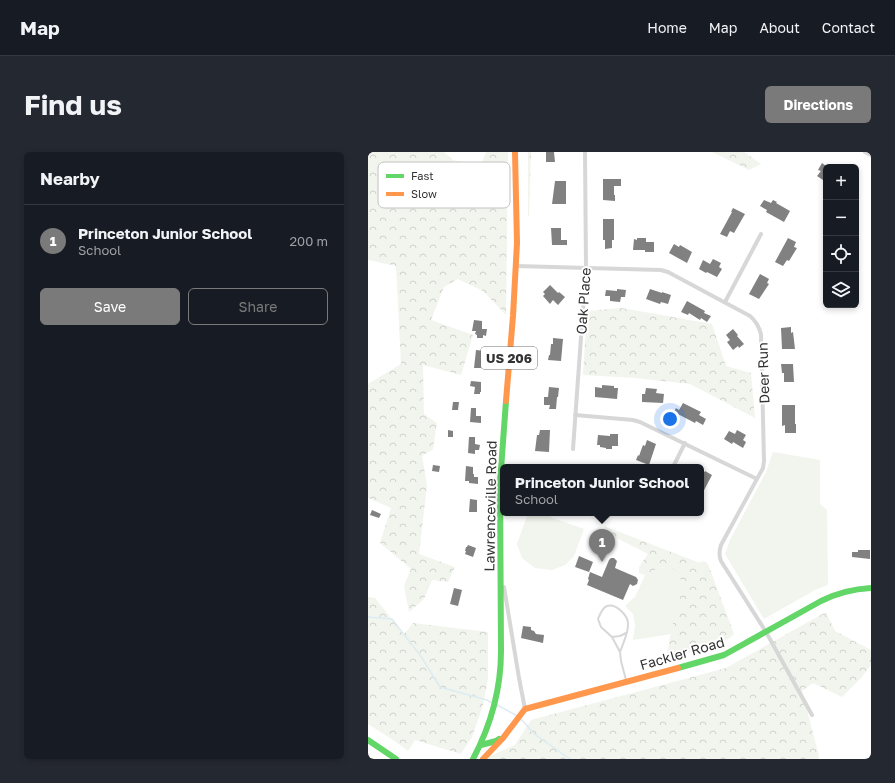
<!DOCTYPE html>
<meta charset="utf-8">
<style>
:root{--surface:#171b24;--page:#242831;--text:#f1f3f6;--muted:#9ea1a6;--line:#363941;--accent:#7a7a7a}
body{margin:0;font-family:"Golos Text",sans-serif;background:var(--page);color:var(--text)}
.controls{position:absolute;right:12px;top:12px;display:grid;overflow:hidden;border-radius:6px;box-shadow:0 2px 6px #0003}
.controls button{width:36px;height:36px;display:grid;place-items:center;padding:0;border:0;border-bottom:1px solid var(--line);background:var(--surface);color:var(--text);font:20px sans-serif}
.you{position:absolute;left:302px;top:267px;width:14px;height:14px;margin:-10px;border:3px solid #fff;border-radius:50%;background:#1a73e8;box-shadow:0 0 0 6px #1a73e833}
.badge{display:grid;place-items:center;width:26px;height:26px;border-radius:50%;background:var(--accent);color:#fff;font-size:13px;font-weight:700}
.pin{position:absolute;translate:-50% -33px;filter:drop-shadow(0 1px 2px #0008)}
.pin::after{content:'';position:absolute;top:21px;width:14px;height:12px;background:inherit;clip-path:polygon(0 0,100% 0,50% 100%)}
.popup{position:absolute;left:132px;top:312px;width:204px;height:52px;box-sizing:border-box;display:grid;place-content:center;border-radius:6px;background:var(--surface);filter:drop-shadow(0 1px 3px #0005);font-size:13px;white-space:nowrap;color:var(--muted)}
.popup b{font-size:15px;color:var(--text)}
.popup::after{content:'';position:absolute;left:50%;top:100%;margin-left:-8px;border:8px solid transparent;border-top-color:var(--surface)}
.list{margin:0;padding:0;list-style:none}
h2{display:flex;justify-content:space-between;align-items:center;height:52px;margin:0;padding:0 16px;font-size:17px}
h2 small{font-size:13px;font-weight:400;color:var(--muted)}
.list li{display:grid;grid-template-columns:26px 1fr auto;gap:12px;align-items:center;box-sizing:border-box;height:72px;padding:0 16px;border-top:1px solid var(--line)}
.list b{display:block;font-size:15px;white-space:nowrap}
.list p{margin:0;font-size:13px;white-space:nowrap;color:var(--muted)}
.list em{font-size:13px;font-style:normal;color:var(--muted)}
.actions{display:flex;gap:8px;padding:12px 16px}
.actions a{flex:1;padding:9px 0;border:1px solid var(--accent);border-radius:6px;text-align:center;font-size:14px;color:var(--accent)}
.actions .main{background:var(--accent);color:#fff}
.icon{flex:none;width:22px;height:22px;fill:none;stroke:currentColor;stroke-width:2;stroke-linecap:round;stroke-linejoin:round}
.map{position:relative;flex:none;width:503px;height:607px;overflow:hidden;border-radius:6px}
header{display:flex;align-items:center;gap:24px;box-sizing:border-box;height:56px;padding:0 20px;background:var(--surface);border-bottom:1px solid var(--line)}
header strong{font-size:19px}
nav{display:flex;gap:22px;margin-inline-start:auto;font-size:14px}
.intro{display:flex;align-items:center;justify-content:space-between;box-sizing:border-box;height:96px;padding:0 24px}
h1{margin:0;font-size:28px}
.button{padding:10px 18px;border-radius:6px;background:var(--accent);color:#fff;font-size:14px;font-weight:700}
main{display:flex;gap:24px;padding:0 24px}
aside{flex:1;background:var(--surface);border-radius:6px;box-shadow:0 2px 6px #0003}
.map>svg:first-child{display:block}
.green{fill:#f1f5ed}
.forest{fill:url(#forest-crowns)}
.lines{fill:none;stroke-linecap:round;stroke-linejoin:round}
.stream{stroke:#ddebf3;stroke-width:1.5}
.building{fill:#818181}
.lane{stroke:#d7d7d7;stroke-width:2}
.street{stroke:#d7d7d7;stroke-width:4}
.fast{stroke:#63d668;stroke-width:6}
.slow{stroke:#ff974d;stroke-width:6}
.labels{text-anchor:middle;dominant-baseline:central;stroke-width:4;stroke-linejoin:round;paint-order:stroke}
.shield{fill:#fff;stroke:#707070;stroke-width:1}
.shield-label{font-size:13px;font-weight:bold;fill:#333}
.street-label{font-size:14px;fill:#333;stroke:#fff}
.key{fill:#fff;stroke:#c2c2c2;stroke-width:1}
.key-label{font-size:11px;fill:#333}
</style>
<header>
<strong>Map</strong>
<nav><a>Home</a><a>Map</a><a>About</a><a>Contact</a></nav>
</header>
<div class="intro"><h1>Find us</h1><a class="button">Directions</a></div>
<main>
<aside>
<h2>Nearby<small></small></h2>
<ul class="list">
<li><span class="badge">1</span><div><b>Princeton Junior School</b><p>School</p></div><em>200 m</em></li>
</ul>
<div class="actions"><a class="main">Save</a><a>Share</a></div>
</aside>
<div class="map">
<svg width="503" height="607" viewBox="0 0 503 607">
<defs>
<pattern id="forest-crowns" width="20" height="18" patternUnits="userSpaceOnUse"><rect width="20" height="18" fill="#f1f5ed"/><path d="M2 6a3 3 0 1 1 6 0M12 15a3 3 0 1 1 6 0" fill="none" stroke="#cfd2cc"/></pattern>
</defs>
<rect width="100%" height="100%" fill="#fff"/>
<path class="green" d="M405 300 452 308V352L459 358 460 433 447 438 396 467 357 402 362 388 398 320Z
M152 361H183L182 365 216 377 206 404 197 413 184 418 167 416 154 406 149 392 159 364Z
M292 415 307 417 315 432 303 482 265 488 267 473 265 462 257 454 267 445 277 423Z"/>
<path class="forest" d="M0 0H76L85 8 112 15 118 0H140L138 163 115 139 90 127 76 135 63 168 105 183 93 223 55 213 56 262 69 271 65 297 54 304 59 333 51 402 87 415 80 430 64 428 56 447 41 460 36 434 43 417 12 391 23 356 0 346V232L33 212 28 114 0 108Z
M160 0H163L161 64 160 65Z
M344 0H376L393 12 381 18Z
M254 156 344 172 358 214 383 221 387 266 322 232 268 226 215 223 219 159Z
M236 374 332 411 335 409 340 412 366 482 360 487 349 493 298 507 304 475 315 432 307 417 292 415 277 423 271 421V415L280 402 243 383Z
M0 445 7 446 36 482 45 471 120 480V527L115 553 104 585 93 602 47 588 40 599 28 590 0 572Z
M458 460 467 479 503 498V513L493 526 474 545 445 531 434 539 451 604 450 607H120L122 604 147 593 163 568 358 516Z"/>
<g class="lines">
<path class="stream" d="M0 465 24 467 52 503 72 535 119 548 124 551
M129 553 144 561 149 564
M152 567 156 570 165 581 202 607"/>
</g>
<path class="building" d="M178 0H186L187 10H178Z
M454 11 458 14V30L449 24 453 19 450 18Z
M235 27H253V34H246V43H247V49L235 48Z
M187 29H198V52H184Z
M396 48 403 51 405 48 409 50 408 51 422 59 416 70 398 60 399 58 392 54Z
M365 56 377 62 366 81 362 79 359 85 352 82 364 60H363Z
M235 67H246V88H244V96L237 97V88H235Z
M183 76H193V88H199V93H184Z
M269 86H278V90H286V100H277V98H265L266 87 269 88Z
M420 86 428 90 426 95 429 96 421 109 419 108 415 114 407 110Z
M306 92 311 95 312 93 324 100 319 111 301 101Z
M345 107 353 111 351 115 354 117 349 125 339 120 338 121 331 117 335 108 342 112Z
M392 122 401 127 399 131 401 132 391 147 381 142Z
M182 133 190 141 191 140 197 145 190 153 185 148 182 152 175 144 177 142 175 140Z
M249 137 258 138 257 145H253L252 150 242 149V144H237L238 138 249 139Z
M282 137 294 141V140L303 143 300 152 293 150 292 152 278 147Z
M319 149 337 159 336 161 343 164 339 170 333 166 332 168 321 161 320 163 313 160Z
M106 168 114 169V177H119L118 184 115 183V186H109V183L107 182 108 179H104Z
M423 175V181L425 180 427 197H414L413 176Z
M365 177 370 183 369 184 376 192 371 196 370 194 365 198 359 190 362 188 358 183Z
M185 186 195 187 193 209 180 208 181 203H182L183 192H185Z
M108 198 116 199 115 216H106Z
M413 212H425L426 230H416V221H414Z
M103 229 113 230V240H112V242H106L107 235 102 234Z
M234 233 246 234V236H250L249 247 227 245V235L234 236Z
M181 235 191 236 190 245H189L188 257H181L182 253H176V245H180Z
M278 236 289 237 288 241 296 242 295 251 274 250V242H277Z
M85 250H91L90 258H84Z
M315 251 333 260 331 263 338 267 335 273 328 269 327 271 306 260 308 256 311 258Z
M414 253H427V272H428V281H417V273L414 274Z
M103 256H108V264H113V271L102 270Z
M80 278 85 279V285H80Z
M172 278H182L181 300 167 299 169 283H171Z
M369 278 378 283 375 288 378 290 375 296 365 290 364 292 356 287 361 279 367 282Z
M242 282H250V294H244V297H238V296L232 295V293H229L230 283 242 284Z
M101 285H107V292L112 293 111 298H107V302L100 301Z
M279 288 288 292 281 313 268 308 270 303 271 304 275 293 277 294Z
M65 313 72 314 71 320 64 319Z
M98 314 105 315V322H106V325H110V332L101 331V329H97Z
M333 318 337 320V319L344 323 333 344Z
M102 347 109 348V360H101Z
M4 358 13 362 11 366 2 363Z
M100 393 108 396 105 405 97 402 98 399H97L98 395H99Z
M490 398H502V407L484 405V400H490Z
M211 404 225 410 221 420 207 415Z
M243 406H246L249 409 247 416 268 425 270 428 269 432 265 434 262 432 255 448 219 433 221 428 220 427 222 420 234 425 241 408Z
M86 436 94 438 90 454 82 452Z
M155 474 163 475V478L166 479 168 482 176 483 175 491 153 486Z"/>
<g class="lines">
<path class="lane" d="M244 485 252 484 258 481
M252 500C255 491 260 482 260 473 261 464 248 451 239 454 234 456 232 462 230 467L233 475 244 485 252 500 253 509 258 528"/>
<path class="street" d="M497 0 503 3
M148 114 293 118 300 120 382 164C388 169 391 175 393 182L396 309 395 316 353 393C351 399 351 404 353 409L398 480 444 563
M357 150 393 82
M207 263 265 268 272 270 389 327
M205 297 218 115 217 0
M305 315 317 291
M136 435 151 526 157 557"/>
<path class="fast" d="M310 516 356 503 453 449C469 441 485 437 503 436
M0 588 28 607
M113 593 128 589 131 587
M105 607C123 573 133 538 133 499L132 331 138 249"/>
<path class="slow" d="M138 249 145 164 149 91 147 0
M115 607 135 586 157 557 310 516"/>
</g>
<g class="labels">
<rect class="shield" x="113" y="195" width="56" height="22" rx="3"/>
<g class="shield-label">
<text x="141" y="206">US 206</text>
</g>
<g class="street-label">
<text transform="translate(215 149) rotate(-86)">Oak Place</text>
<text transform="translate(395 221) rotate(-92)">Deer Run</text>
<text transform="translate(122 354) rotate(-89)">Lawrenceville Road</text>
<text transform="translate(314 501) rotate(-16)">Fackler Road</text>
</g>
</g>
<rect x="10" y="10" width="132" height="46" rx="6" class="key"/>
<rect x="18" y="22" width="18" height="4" fill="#63d668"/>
<rect x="18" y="40" width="18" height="4" fill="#ff974d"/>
<g class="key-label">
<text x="43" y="28">Fast</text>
<text x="43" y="46">Slow</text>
</g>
</svg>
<div class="controls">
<button>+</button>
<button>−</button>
<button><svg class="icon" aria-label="locate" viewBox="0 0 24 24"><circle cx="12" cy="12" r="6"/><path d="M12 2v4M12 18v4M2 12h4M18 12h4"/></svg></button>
<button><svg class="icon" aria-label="layers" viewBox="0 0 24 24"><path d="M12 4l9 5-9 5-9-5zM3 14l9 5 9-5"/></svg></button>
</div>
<div class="you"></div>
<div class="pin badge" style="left:234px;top:410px">1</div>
<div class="popup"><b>Princeton Junior School</b>School</div>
</div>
</main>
